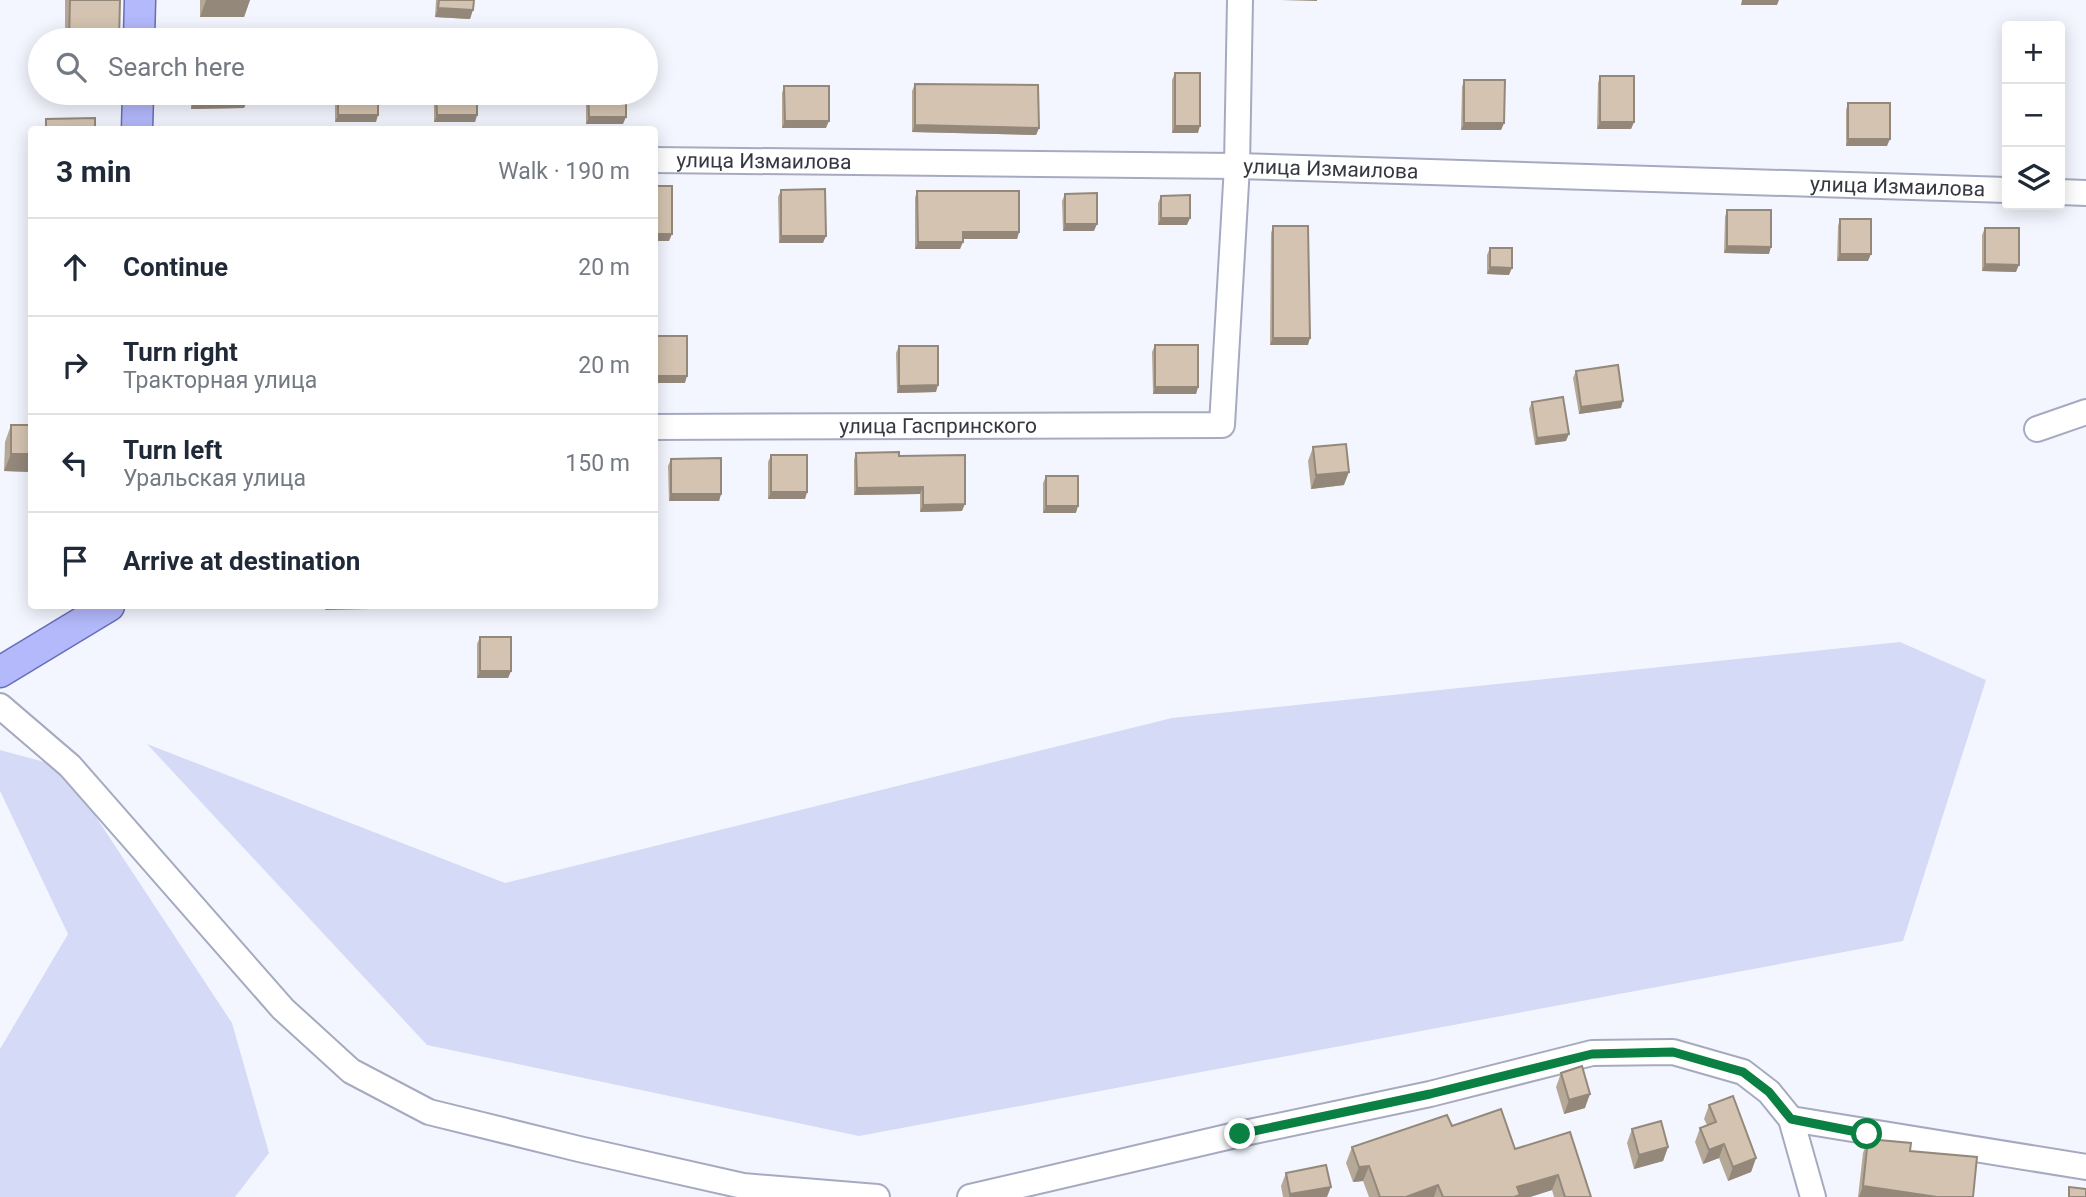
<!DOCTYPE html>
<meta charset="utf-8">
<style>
:root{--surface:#fff;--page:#f6f6f7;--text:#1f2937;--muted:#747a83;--line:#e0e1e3}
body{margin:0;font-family:Roboto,sans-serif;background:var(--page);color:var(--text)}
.controls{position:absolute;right:21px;top:21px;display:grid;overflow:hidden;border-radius:7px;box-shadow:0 4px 18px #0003}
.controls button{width:63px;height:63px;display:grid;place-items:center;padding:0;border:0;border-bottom:2px solid var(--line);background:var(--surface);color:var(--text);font:35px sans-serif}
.stop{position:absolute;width:21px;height:21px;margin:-16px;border:5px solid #0b8043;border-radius:50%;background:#fff}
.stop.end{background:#0b8043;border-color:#fff;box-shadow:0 2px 7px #0008}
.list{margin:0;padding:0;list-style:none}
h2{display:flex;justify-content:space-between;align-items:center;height:91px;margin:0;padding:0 28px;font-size:30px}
h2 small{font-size:23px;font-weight:400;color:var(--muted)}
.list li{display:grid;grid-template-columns:46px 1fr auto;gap:21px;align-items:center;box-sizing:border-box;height:98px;padding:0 28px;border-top:2px solid var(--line)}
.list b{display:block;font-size:26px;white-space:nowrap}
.list p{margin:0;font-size:23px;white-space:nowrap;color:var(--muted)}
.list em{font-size:23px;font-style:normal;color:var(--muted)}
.icon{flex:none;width:38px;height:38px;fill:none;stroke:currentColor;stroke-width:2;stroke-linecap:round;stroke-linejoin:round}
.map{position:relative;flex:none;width:2086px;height:1197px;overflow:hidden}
.search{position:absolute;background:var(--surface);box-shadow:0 4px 18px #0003;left:28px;top:28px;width:630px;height:77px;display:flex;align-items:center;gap:18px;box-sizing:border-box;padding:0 24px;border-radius:38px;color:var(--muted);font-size:26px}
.panel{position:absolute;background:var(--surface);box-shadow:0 4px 18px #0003;left:28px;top:126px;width:630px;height:483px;border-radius:7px}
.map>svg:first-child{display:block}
.green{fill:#d5daf7}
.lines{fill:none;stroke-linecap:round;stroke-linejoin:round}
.minor-casing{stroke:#a6aac0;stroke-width:28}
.major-casing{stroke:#666eb8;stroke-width:33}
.minor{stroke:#fff;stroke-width:24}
.major{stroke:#b3b9fb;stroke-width:30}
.wall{fill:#b6a897}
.shaded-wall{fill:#94887b}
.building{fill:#d4c3b0;stroke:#94887b;stroke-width:2}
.route{stroke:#0b8043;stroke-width:9}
.labels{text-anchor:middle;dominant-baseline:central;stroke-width:5;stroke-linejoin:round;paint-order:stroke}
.street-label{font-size:21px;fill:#363841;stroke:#fff}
</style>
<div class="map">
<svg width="2086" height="1197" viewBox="0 0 2086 1197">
<rect width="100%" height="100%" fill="#f4f6ff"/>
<path class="green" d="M1900 642 1986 680 1903 941 859 1136 427 1045 147 744 505 883 1172 718Z
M0 750 63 767 232 1023 269 1153 235 1197H0V1049L68 934 0 791Z"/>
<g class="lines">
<g class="minor-casing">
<g id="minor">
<path id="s1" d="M654 160 1237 166 2007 190"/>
<path d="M2060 192 2086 193"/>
<path id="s2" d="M654 427 1222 425 1237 166 1240 0"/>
<path d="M2037 429 2086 412"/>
<path d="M0 706 70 766 283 1009 351 1071 429 1112 579 1149 743 1186 877 1197"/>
<path d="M1791 1119 2086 1167"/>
<path d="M970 1197 1240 1134 1430 1094 1592 1053 1673 1052 1743 1072 1769 1092 1791 1119 1813 1197"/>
</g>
</g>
<g class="major-casing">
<path id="major" d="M139 40 140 0
M137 130 138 93
M0 672 109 606"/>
</g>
<use href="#minor" class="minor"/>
<use href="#major" class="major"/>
</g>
<path class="wall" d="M65 0H120L119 40H65Z
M200 0H250L244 17H200Z
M436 0H474L470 19 435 17Z
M1175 73 1198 133H1172V80Z
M1600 76 1634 122 1631 129H1597L1598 83Z
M1464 80 1504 123 1501 130H1461L1462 87Z
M915 84 1039 128 1036 135 912 132V91Z
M784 86 826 128H782V93Z
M191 93H247V101L244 108 191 109Z
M335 93H378L376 122H335Z
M434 93H477V115L475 122H434Z
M586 93H626L623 124H586Z
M1848 103 1887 146H1846V110Z
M781 190 823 243H779L778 197Z
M917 191 1019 232 1017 239H963L960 249H915V198Z
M1065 194 1094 231H1063L1062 201Z
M1161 196 1187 225H1158V203Z
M1727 210 1769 254 1724 253 1725 217Z
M1840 219 1868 261H1837L1838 226Z
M1273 226 1308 345H1270L1271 233Z
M1985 228 2016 272 1982 271V235Z
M1490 248 1509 275 1487 274V255Z
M1155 345 1198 387 1196 394H1153L1152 352Z
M899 346 936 392 897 393 896 353Z
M1576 371 1621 408 1579 414 1573 378Z
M1532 402 1566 441 1535 445 1529 409Z
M11 425H32V472L4 471 5 442Z
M1313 447 1344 485 1311 489 1308 461Z
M856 453 899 456 962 511 920 512V494L854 495V460Z
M771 455 807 492 805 499H768V462Z
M671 459 721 494 719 501H669L668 466Z
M1046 476 1076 513H1043V483Z
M480 637 511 671 508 678H477V644Z
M1561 1073 1585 1108 1564 1114 1556 1087Z
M1709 1105 1756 1158 1751 1172 1728 1181 1719 1158 1703 1164 1695 1142 1700 1128 1707 1125 1704 1119Z
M1452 1126 1515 1149 1570 1132 1591 1197H1554L1552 1190 1530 1197H1369L1363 1181 1353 1182 1346 1163 1352 1147Z
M1632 1129 1668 1147 1663 1161 1634 1169 1627 1143Z
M1868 1139 1910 1151 1973 1197H1858L1863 1153Z
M1286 1173 1327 1197H1283L1281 1186Z"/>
<path class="shaded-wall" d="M206 0H250L244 17H200Z
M1280 0H1317V1Z
M1742 0H1779L1777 5H1741Z
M438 8 473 10 470 19 435 17Z
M69 39 119 40H69Z
M247 101 244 108 191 109 193 102Z
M338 115H378L376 122H335Z
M437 115H477L475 122H434Z
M589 117H626L623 124H586Z
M785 121H829L826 128H782Z
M1600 122H1634L1631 129H1597Z
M1464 123H1504L1501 130H1461Z
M915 125 1039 128 1036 135 912 132Z
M1175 126H1200L1198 133H1172Z
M1848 139H1890L1887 146H1846Z
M1161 218H1190L1187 225H1158Z
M1065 224H1097L1094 231H1063Z
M963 232H1019L1017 239H960Z
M654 234H672L669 241H654Z
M781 236H826L823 243H779Z
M918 242H963L960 249H915Z
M1727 246 1771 247 1769 254 1724 253Z
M1840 254H1871L1868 261H1837Z
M1985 264 2019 265 2016 272 1982 271Z
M1490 267 1512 268 1509 275 1487 274Z
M1273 338H1310L1308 345H1270Z
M654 376H687L685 383H654Z
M938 385 936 392 897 393 899 386Z
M1155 387H1198L1196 394H1153Z
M1623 401 1621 408 1579 414 1581 407Z
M1569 434 1566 441 1535 445 1537 438Z
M11 454H32V472L4 471Z
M1349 472 1344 485 1311 489 1316 475Z
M923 487 920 494 854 495 857 488Z
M771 492H807L805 499H768Z
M671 494H721L719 501H669Z
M965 504 962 511 920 512 923 505Z
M1046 506H1078L1076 513H1043Z
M327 606H373L371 609 325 610Z
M480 671H511L508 678H477Z
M1590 1094 1585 1108 1564 1114 1569 1100Z
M1724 1144 1719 1158 1703 1164 1709 1150Z
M1668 1147 1663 1161 1634 1169 1639 1155Z
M1756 1158 1751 1172 1728 1181 1733 1167Z
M1369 1166 1363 1181 1353 1182 1359 1167Z
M1558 1175 1552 1190 1530 1197H1514L1517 1187Z
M1438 1185 1434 1197H1406Z
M1863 1186 1937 1197H1859Z
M1331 1187 1327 1197H1289L1290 1194Z"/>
<path class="building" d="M70 0H120L119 40 69 39Z
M439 0H474L473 10 438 8Z
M1175 73H1200V126H1175Z
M1600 76H1634V122H1600Z
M1464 80H1505L1504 123H1464Z
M915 84 1038 85 1039 128 915 125Z
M784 86H829V121H785Z
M193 93H247V101L193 102Z
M338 93H378V115H338Z
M436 93H477V115H437Z
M588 93H626V117H589Z
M1848 103H1890V139H1848Z
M95 118V130H46V119Z
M654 186H672V234H654Z
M825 189 826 236H781V190Z
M917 191H1019V232H963V242H918Z
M1097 193V224H1065V194Z
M1190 195V218H1161V196Z
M1727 210H1771V247L1727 246Z
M1840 219H1871V254H1840Z
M1273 226H1308L1310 338H1273Z
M1985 228H2019V265L1985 264Z
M1490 248H1512V268L1490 267Z
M654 336H687V376H654Z
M1155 345H1198V387H1155Z
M899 346H938V385L899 386Z
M1618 365 1623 401 1581 407 1576 371Z
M1563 397 1569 434 1537 438 1532 402Z
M11 425H32V454H11Z
M1346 444 1349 472 1316 475 1313 447Z
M899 452V456L965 455V504L923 505V487L857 488 856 453Z
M771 455H807V492H771Z
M721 458V494H671V459Z
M1046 476H1078V506H1046Z
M480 637H511V671H480Z
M1582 1066 1590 1094 1569 1100 1561 1073Z
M1733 1096 1756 1158 1733 1167 1724 1144 1709 1150 1700 1128 1716 1122 1709 1105Z
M1501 1109 1515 1149 1570 1132 1591 1197H1565L1558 1175 1517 1187 1520 1195 1514 1197H1443L1438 1185 1406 1197H1380L1369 1166 1359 1167 1352 1147 1447 1115 1452 1126Z
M1661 1121 1668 1147 1639 1155 1632 1129Z
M1868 1139 1911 1143 1910 1151 1977 1157 1973 1197H1937L1863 1186Z
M1326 1165 1331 1187 1290 1194 1286 1173Z
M2069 1187 2086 1189V1197H2069Z"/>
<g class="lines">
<path class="route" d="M1240 1134 1430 1094 1592 1054 1673 1052 1743 1072 1769 1092 1791 1119 1867 1134"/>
</g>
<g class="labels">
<g class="street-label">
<text stroke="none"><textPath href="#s1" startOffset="110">улица Измаилова</textPath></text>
<text stroke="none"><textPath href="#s1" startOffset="677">улица Измаилова</textPath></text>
<text stroke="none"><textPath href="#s1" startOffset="1244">улица Измаилова</textPath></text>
<text stroke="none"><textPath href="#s2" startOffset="284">улица Гаспринского</textPath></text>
</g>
</g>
</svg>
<div class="controls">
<button>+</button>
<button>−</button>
<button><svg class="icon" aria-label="layers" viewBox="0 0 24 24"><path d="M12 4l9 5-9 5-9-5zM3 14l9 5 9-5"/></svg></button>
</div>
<div class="stop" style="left:1867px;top:1134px"></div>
<div class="stop end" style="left:1240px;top:1134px"></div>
<div class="search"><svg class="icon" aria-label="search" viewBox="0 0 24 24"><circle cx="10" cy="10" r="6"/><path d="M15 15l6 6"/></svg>Search here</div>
<section class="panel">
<h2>3 min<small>Walk · 190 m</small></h2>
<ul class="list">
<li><svg class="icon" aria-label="ahead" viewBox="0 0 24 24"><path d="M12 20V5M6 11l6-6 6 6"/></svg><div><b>Continue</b></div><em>20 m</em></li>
<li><svg class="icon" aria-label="right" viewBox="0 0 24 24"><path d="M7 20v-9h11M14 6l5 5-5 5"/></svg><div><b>Turn right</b><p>Тракторная улица</p></div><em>20 m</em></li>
<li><svg class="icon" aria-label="left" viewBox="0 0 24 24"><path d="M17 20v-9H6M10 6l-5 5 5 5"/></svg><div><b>Turn left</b><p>Уральская улица</p></div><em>150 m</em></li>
<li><svg class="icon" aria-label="arrive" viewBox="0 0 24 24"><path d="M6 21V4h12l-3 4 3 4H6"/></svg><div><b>Arrive at destination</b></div></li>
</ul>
</section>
</div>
